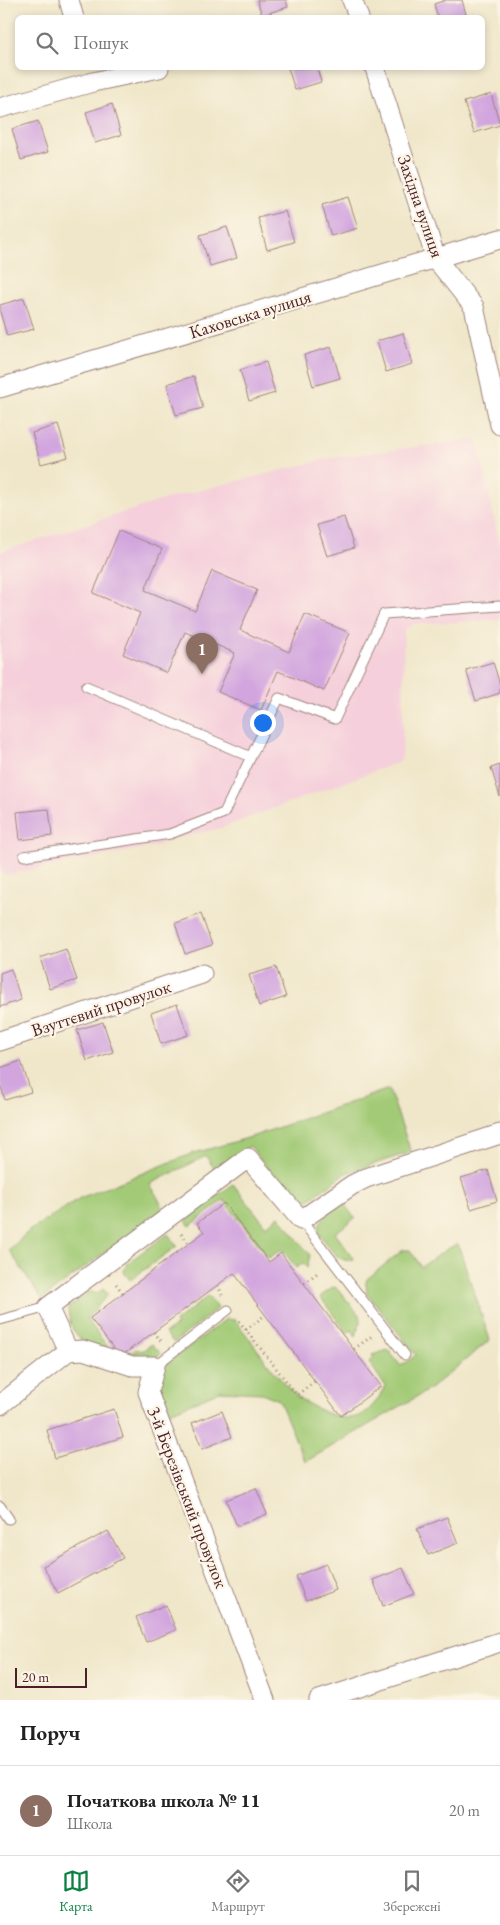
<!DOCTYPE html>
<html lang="uk">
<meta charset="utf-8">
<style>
:root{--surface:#fff;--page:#f2f2f2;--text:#222;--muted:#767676;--line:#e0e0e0;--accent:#0b8043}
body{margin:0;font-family:"EB Garamond",serif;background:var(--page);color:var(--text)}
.scale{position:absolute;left:15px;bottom:12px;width:72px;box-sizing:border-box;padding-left:5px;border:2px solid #4a1f2b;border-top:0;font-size:14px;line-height:18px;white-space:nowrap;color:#4a1f2b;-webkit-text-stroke:4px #fcf5e5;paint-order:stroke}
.you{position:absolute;left:262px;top:722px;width:18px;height:18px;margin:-12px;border:4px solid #fff;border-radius:50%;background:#1a73e8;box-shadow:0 0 0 8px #1a73e833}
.badge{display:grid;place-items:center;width:32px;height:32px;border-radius:50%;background:var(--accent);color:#fff;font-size:16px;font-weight:700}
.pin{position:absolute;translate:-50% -41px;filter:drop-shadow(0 1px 2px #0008)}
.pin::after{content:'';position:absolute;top:26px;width:18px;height:15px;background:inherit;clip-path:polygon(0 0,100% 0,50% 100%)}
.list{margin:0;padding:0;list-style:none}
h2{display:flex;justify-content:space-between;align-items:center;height:65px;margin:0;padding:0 20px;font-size:21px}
h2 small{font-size:16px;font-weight:400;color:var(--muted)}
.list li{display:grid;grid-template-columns:32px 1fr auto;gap:15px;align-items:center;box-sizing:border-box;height:90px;padding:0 20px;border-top:1px solid var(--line)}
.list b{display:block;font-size:19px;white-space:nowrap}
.list p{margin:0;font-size:16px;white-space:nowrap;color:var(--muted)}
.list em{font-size:16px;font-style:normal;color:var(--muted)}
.icon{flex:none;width:28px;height:28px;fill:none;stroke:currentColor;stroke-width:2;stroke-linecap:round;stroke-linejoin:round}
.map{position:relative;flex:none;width:500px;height:1700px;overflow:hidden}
.search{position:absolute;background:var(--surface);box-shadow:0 2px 8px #0003;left:15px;right:15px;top:15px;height:55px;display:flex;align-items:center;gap:12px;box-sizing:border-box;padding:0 18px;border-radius:8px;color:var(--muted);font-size:19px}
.sheet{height:155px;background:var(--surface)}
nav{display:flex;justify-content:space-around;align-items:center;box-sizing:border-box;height:70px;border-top:1px solid var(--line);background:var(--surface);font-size:14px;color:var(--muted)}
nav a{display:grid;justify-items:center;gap:2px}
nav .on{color:var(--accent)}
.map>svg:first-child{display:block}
.built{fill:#f5cfdb}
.green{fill:#a3cb77;stroke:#767551}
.building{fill:#d2a5df}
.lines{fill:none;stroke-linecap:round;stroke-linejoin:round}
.lane-casing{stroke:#9d837a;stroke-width:11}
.street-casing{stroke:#9d837a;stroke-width:21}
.path{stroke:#9d837a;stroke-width:3;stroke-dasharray:1 4;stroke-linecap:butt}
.lane{stroke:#fff;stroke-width:9}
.street{stroke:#fff;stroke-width:19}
.labels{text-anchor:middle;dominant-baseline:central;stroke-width:4.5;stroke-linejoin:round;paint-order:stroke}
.street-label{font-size:18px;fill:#4a1f2b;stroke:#fcf5e5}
</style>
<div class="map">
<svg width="500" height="1700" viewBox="0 0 500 1700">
<rect width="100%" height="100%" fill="#fcf5e5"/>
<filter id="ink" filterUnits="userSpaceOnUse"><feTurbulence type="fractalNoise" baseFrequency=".02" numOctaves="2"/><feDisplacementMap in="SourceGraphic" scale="10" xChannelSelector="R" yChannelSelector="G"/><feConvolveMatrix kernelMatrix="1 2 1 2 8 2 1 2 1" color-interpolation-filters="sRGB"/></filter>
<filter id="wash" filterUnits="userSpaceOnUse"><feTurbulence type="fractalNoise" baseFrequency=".0096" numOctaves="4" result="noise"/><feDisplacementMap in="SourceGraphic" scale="20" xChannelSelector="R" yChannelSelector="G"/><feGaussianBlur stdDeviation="1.12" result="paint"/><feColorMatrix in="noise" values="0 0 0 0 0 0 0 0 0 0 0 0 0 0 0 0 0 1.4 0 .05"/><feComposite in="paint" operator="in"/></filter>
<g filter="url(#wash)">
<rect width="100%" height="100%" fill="#f0e7ca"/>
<path class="built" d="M477 439 500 546V620L414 624 404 630 403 718 402 758 399 762 221 828 172 839 156 846 5 875 0 869V552L169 498 331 458Z"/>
<path class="green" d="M389 1089 411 1152 346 1173 309 1200 303 1202 292 1199 250 1146 215 1170 206 1156 150 1184 164 1209 42 1299 9 1250 29 1231 80 1198 191 1154 248 1138Z
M233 1184 266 1226 279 1216 310 1255 307 1268 303 1263 296 1268 282 1249 269 1258 224 1200 190 1226 186 1221Z
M343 1203 355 1218 335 1233 354 1259C338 1266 328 1244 319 1233 316 1219 333 1211 343 1203Z
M168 1234 177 1246 130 1280 124 1272 127 1263Z
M458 1244 490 1340 430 1389 305 1462 279 1400 262 1393 220 1391 163 1415C160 1397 155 1381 165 1365L222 1322 226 1319 235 1320C254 1344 271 1370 292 1392 299 1399 310 1405 318 1409 351 1426 369 1419 385 1386L369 1362 374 1358 372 1355 388 1350 401 1366 416 1355 367 1293 366 1283 367 1279 403 1250H410L421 1267 447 1249Z
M333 1287 337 1288 360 1316 361 1320 356 1336 352 1330 347 1333 320 1297Z
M103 1289 108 1295C100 1302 96 1310 86 1318L116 1358C89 1346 70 1342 68 1308L90 1291 97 1294Z
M208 1296 218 1308 174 1343 165 1333 177 1325 175 1322Z
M152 1344 161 1354 155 1358H123L136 1349 142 1351Z"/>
<g id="blocks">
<path class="building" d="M257 0H286L288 7 262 15Z
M446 0H462L467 18H438L434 4Z
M288 68H317L321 82 295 90Z
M491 94 500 125 474 133 464 102Z
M112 104 121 135 95 143 86 112Z
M38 121 48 152 21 160 12 129Z
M348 197 358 228 331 236 322 205Z
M285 211 294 242 267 250 258 218Z
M227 227 237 258 210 266 200 235Z
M24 298 34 329 7 336 0 312V305Z
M403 333 412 364 386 372 377 341Z
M331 347 340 378 313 386 304 355Z
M266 362 275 393 249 401 240 370Z
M194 376 203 408 176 415 167 384Z
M58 425 68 457 41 464 32 433Z
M344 517 354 548 327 556 317 525Z
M119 531 162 549 145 590 195 611 212 571 257 590 240 630 289 652 305 614 350 633 324 691 278 671 261 710 218 692 235 653 185 632 167 673 123 654 140 613 93 593Z
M493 662 500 685V693L476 701 466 670Z
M500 765V797L491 768Z
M49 809 52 836 20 840 17 812Z
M201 914 212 945 185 954 175 923Z
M66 949 77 980 50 989 40 958Z
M276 967 286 997 259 1006 249 975Z
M11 969 21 1000 0 1007V973Z
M177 1004 188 1035 161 1044 151 1013Z
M103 1022 113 1052 87 1061 77 1030Z
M21 1061 31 1092 5 1100 0 1084V1068Z
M488 1170 497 1201 471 1209 461 1178Z
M224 1203 269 1262 281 1253 381 1386 341 1416 234 1273 120 1357 90 1318 204 1232 197 1223Z
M114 1409 123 1437 55 1458 47 1430Z
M222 1411 232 1437 202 1449 192 1423Z
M256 1488 267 1514 237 1526 226 1500Z
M447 1517 458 1543 428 1555 417 1529Z
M108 1531 123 1558 58 1593 43 1566Z
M326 1564 336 1590 306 1601 296 1576Z
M403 1568 414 1594 383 1606 373 1580Z
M166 1605 176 1630 146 1642 136 1617Z"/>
</g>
</g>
<g filter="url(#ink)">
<use href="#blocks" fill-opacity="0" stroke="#9d837a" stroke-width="1"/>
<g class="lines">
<g class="lane-casing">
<path id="lane" d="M86 686 251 757
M24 856 170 834 224 813 279 698 335 719 384 614 500 606
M301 1220 405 1355
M0 1320 48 1307
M155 1366 228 1310
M0 1506 9 1519"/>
</g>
<g class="street-casing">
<path id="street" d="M69 0 74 18
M352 0 359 18
M375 68 436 259 474 307 500 425
M0 108 93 82 159 68
M0 388 500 239
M0 1041 202 974
M0 1405 68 1351
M265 1700 148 1392 155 1366H132L83 1350 68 1351 48 1307 248 1158 301 1220 352 1185 366 1178 500 1134
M319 1700 500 1642"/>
</g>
<path class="path" d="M181 1234 189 1243
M304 1283 320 1271
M116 1284 123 1293
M218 1285 222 1295
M239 1321 297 1395 315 1381
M246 1330 265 1315
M154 1332 161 1341
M354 1349 372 1336"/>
<use href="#lane" class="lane"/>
<use href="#street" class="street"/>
</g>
</g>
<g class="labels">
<g class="street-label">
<text transform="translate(421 206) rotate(71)">Західна вулиця</text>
<text transform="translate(250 314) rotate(-17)">Каховська вулиця</text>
<text transform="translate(101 1008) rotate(-18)">Взуттєвий провулок</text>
<text transform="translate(188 1497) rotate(69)">3-й Березівський провулок</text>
</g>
</g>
</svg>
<div class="scale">20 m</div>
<div class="you"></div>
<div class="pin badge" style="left:202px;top:674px;background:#8d6e63">1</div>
<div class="search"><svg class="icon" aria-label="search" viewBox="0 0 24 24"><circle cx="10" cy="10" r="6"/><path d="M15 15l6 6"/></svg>Пошук</div>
</div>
<section class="sheet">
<h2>Поруч<small></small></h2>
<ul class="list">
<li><span class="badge" style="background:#8d6e63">1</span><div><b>Початкова школа № 11</b><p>Школа</p></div><em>20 m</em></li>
</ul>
</section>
<nav>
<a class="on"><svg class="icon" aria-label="map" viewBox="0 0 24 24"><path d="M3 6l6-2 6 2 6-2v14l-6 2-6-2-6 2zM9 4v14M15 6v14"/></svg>Карта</a>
<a><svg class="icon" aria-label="directions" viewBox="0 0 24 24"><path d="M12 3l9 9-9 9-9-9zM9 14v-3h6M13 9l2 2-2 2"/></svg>Маршрут</a>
<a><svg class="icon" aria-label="saved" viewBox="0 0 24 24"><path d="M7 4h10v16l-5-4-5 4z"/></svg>Збережені</a>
</nav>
